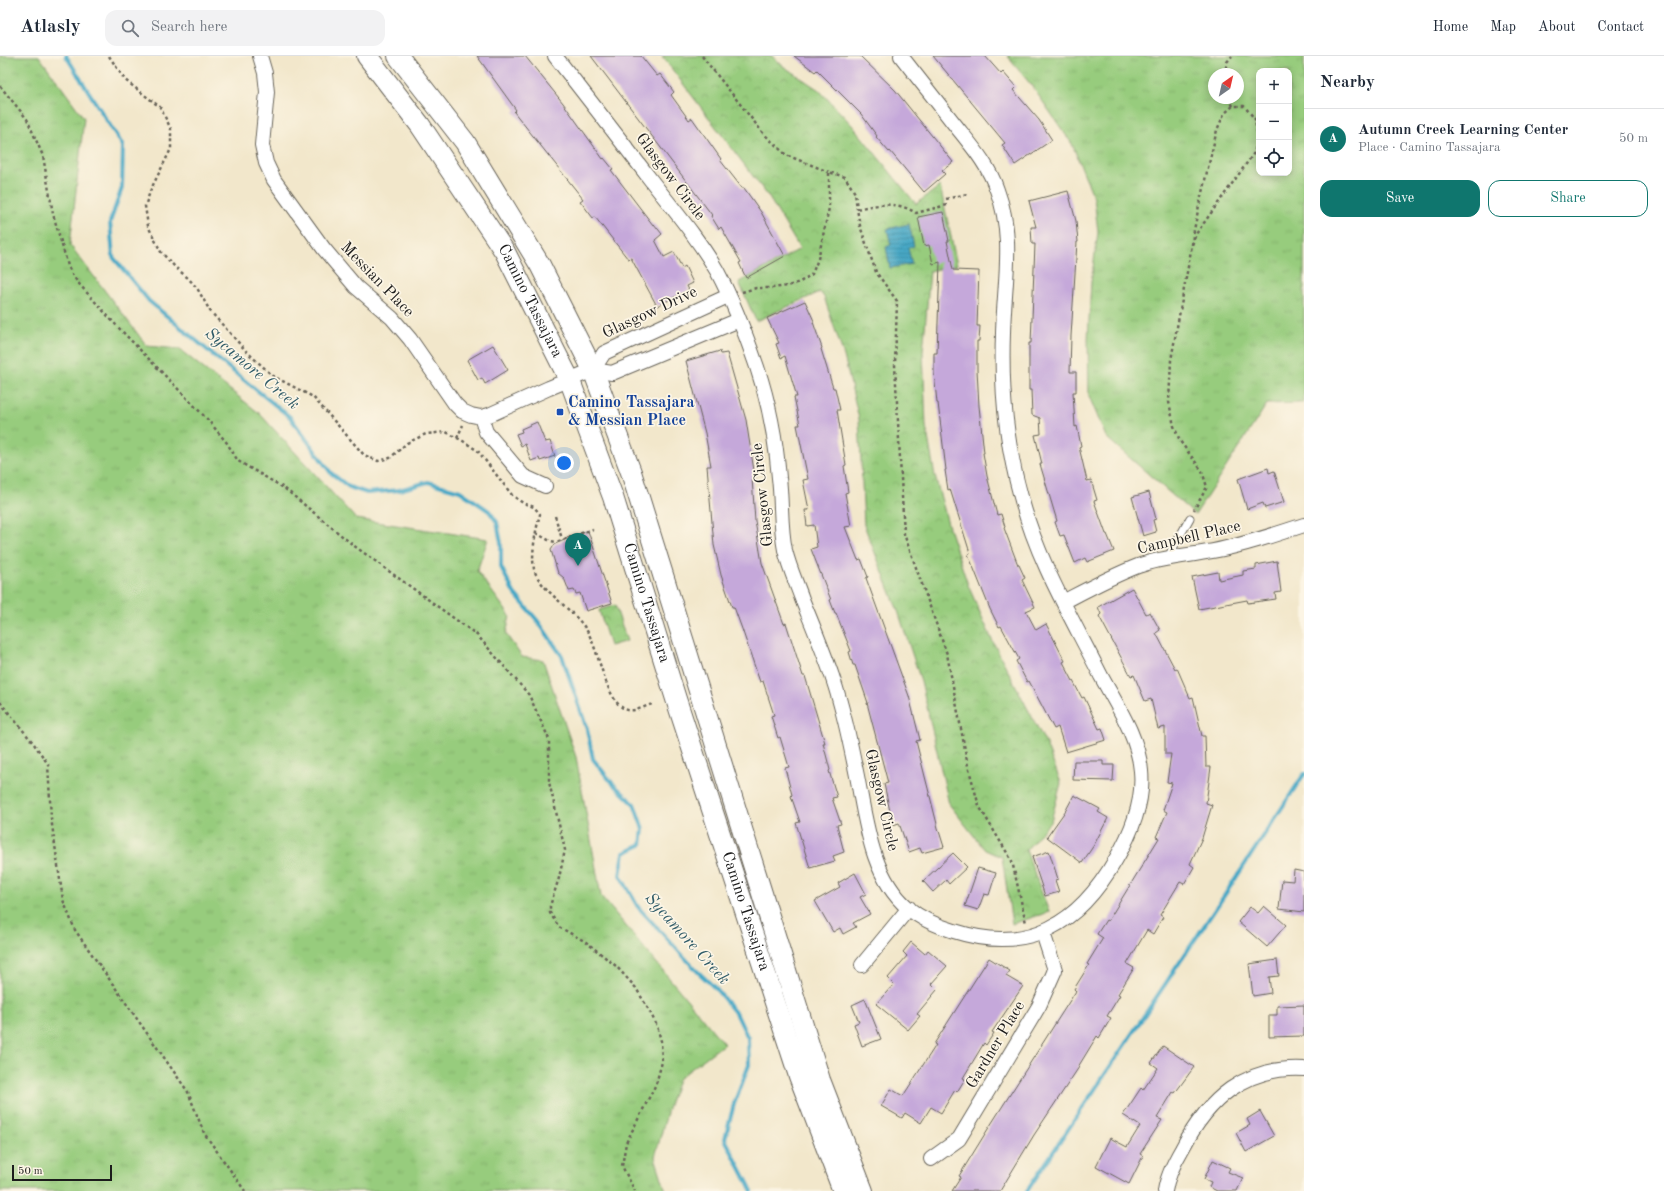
<!DOCTYPE html>
<meta charset="utf-8">
<style>
:root{--surface:#fff;--page:#f2f2f3;--text:#1f2937;--muted:#747a83;--line:#e0e1e3;--accent:#0f766e}
body{margin:0;font-family:"Old Standard TT",serif;background:var(--page);color:var(--text)}
.controls{position:absolute;right:12px;top:12px;display:grid;overflow:hidden;border-radius:8px;box-shadow:0 2px 10px #0003}
.controls button{width:36px;height:36px;display:grid;place-items:center;padding:0;border:0;border-bottom:1px solid var(--line);background:var(--surface);color:var(--text);font:20px sans-serif}
.compass{position:absolute;left:1208px;top:12px;width:36px;height:36px;border-radius:50%;background:var(--surface);box-shadow:0 2px 10px #0003;rotate:34deg}
.scale{position:absolute;left:12px;bottom:10px;width:100px;box-sizing:border-box;padding-left:4px;border:2px solid #1c1c1c;border-top:0;font-size:11px;line-height:14px;white-space:nowrap;color:#1c1c1c;-webkit-text-stroke:3px #fcf5e5;paint-order:stroke}
.you{position:absolute;left:564px;top:407px;width:14px;height:14px;margin:-10px;border:3px solid #fff;border-radius:50%;background:#1a73e8;box-shadow:0 0 0 6px #1a73e833}
.badge{display:grid;place-items:center;width:26px;height:26px;border-radius:50%;background:var(--accent);color:#fff;font-size:13px;font-weight:700}
.pin{position:absolute;translate:-50% -33px;filter:drop-shadow(0 1px 2px #0008)}
.pin::after{content:'';position:absolute;top:21px;width:14px;height:12px;background:inherit;clip-path:polygon(0 0,100% 0,50% 100%)}
.list{margin:0;padding:0;list-style:none}
h2{display:flex;justify-content:space-between;align-items:center;height:52px;margin:0;padding:0 16px;font-size:17px}
h2 small{font-size:13px;font-weight:400;color:var(--muted)}
.list li{display:grid;grid-template-columns:26px 1fr auto;gap:12px;align-items:center;box-sizing:border-box;height:60px;padding:0 16px;border-top:1px solid var(--line)}
.list b{display:block;font-size:15px;white-space:nowrap}
.list p{margin:0;font-size:13px;white-space:nowrap;color:var(--muted)}
.list em{font-size:13px;font-style:normal;color:var(--muted)}
.actions{display:flex;gap:8px;padding:12px 16px}
.actions a{flex:1;padding:9px 0;border:1px solid var(--accent);border-radius:12px;text-align:center;font-size:14px;color:var(--accent)}
.actions .main{background:var(--accent);color:#fff}
.icon{flex:none;width:22px;height:22px;fill:none;stroke:currentColor;stroke-width:2;stroke-linecap:round;stroke-linejoin:round}
.map{position:relative;flex:none;width:1304px;height:1135px;overflow:hidden}
header{display:flex;align-items:center;gap:24px;box-sizing:border-box;height:56px;padding:0 20px;background:var(--surface);border-bottom:1px solid var(--line)}
header strong{font-size:19px}
nav{display:flex;gap:22px;margin-inline-start:auto;font-size:14px}
.search{width:280px;height:36px;background:var(--page);display:flex;align-items:center;gap:10px;box-sizing:border-box;padding:0 14px;border-radius:12px;color:var(--muted);font-size:15px}
main{display:flex}
aside{flex:1;background:var(--surface)}
.map>svg:first-child{display:block}
.grass{fill:url(#grass-tufts);stroke:#5a744c;fill-rule:evenodd}
.park{fill:url(#park-crowns);stroke:#5a744c}
.water{fill:url(#water-rules);stroke:#316271}
.lines{fill:none;stroke-linecap:round;stroke-linejoin:round}
.stream{stroke:#46a8c6;stroke-width:4}
.building{fill:#c5a8da}
.service-casing{stroke:#676359;stroke-width:9}
.minor-casing{stroke:#676359;stroke-width:16}
.secondary-casing{stroke:#676359;stroke-width:22}
.path{stroke:#676359;stroke-width:2.5;stroke-dasharray:3 3;stroke-linecap:butt}
.service{stroke:#fff;stroke-width:7}
.minor{stroke:#fff;stroke-width:14}
.secondary{stroke:#fff;stroke-width:20}
.transit-dot{fill:#1a4fb4;stroke:#fcf5e5;stroke-width:1.5}
.labels{text-anchor:middle;dominant-baseline:central;stroke-width:3.5;stroke-linejoin:round;paint-order:stroke}
.street-label{font-size:16px;fill:#1c1c1c;stroke:#fcf5e5}
.transit-label{font-size:16px;font-weight:bold;fill:#164399;stroke:#fcf5e5;text-anchor:start}
.water-label{font-size:17px;font-style:italic;fill:#2f5b68;stroke:#fcf5e5}
</style>
<header>
<strong>Atlasly</strong>
<div class="search"><svg class="icon" aria-label="search" viewBox="0 0 24 24"><circle cx="10" cy="10" r="6"/><path d="M15 15l6 6"/></svg>Search here</div>
<nav><a>Home</a><a>Map</a><a>About</a><a>Contact</a></nav>
</header>
<main>
<div class="map">
<svg width="1304" height="1135" viewBox="0 0 1304 1135">
<defs>
<pattern id="grass-tufts" width="24" height="20" patternUnits="userSpaceOnUse"><rect width="24" height="20" fill="#97cc7d"/><path d="M3 7l-1-3M5 7V3M7 7l1-3M15 17l-1-3M17 17v-4M19 17l1-3" fill="none" stroke="#82af6b"/></pattern>
<pattern id="park-crowns" width="20" height="18" patternUnits="userSpaceOnUse"><rect width="20" height="18" fill="#97cc7d"/><path d="M2 6a3 3 0 1 1 6 0M12 15a3 3 0 1 1 6 0" fill="none" stroke="#82af6b"/></pattern>
<pattern id="water-rules" width="6" height="5" patternUnits="userSpaceOnUse"><rect width="6" height="5" fill="#46a8c6"/><path d="M0 2.5h6" fill="none" stroke="#3a88a0"/></pattern>
</defs>
<rect width="100%" height="100%" fill="#fcf5e5"/>
<filter id="ink" filterUnits="userSpaceOnUse"><feTurbulence type="fractalNoise" baseFrequency=".025" numOctaves="2"/><feDisplacementMap in="SourceGraphic" scale="8" xChannelSelector="R" yChannelSelector="G"/><feConvolveMatrix kernelMatrix="1 2 1 2 8 2 1 2 1" color-interpolation-filters="sRGB"/></filter>
<filter id="wash" filterUnits="userSpaceOnUse"><feTurbulence type="fractalNoise" baseFrequency=".012" numOctaves="4" result="noise"/><feDisplacementMap in="SourceGraphic" scale="16" xChannelSelector="R" yChannelSelector="G"/><feGaussianBlur stdDeviation="0.9" result="paint"/><feColorMatrix in="noise" values="0 0 0 0 0 0 0 0 0 0 0 0 0 0 0 0 0 1.4 0 .05"/><feComposite in="paint" operator="in"/></filter>
<g filter="url(#wash)">
<rect width="100%" height="100%" fill="#f2e7cb"/>
<path class="grass" d="M0 0H39L84 62 70 189 147 290 179 293 259 357 356 463 488 483 477 515 510 560 506 578 522 601 543 604 576 701 601 840 724 988 679 1022 670 1046 655 1101 666 1135H0Z
M1007 0H1304V347L1267 348 1195 459 1106 381 1089 340 1088 283 1091 226 1098 176 1094 142 1072 88 1032 30ZM1259 15H1289V117H1259ZM1214 18H1238V42H1214Z"/>
<path class="park" d="M662 0H772L783 10 819 34 852 69 916 148 940 130 957 209 930 215 923 296 926 370 935 420 950 475 968 529 992 584 1046 688 1061 727 1051 765 1026 794 1049 856 1012 868 1002 801 985 794 949 748 921 625 898 555 864 469 859 363 844 300 824 241 820 236 756 265 739 226 800 193 768 140Z
M615 549 627 585 610 590 599 554Z"/>
<path class="water" d="M909 168 914 190 908 192 912 208 890 212 886 191 891 189 887 173Z"/>
<g class="lines">
<path class="stream" d="M66 0 123 90 122 132 110 166 113 201 149 245 218 303 290 361 331 417 349 431 367 437 399 434 428 426 460 435 489 455 497 466 501 487V511L514 537 537 564 562 600 587 673 593 703 612 727 634 748 643 773 641 789 624 797 620 819 638 851 697 915 716 933 737 959 748 982 749 1009 734 1048 725 1083 752 1135
M1027 1135 1236 822 1304 718"/>
</g>
<g id="blocks">
<path class="building" d="M477 0H525L563 47 603 103 604 102 613 113 611 114 653 169 654 168 662 178 655 184 664 201 674 196 682 212 685 210 693 227 687 230 689 234 657 250 631 202 628 203 595 161 593 162 580 145 583 143 514 56 516 54Z
M591 0H641L657 20 660 18 674 36 671 39 689 64 692 62 721 103 720 104 742 132H744L761 156 785 200 746 222 739 207 741 206 721 171 719 173 711 160 712 159Z
M794 0H860L895 34 953 106 942 115 945 118 924 136 890 95 889 96 876 81 877 80 861 58 817 14 815 16Z
M933 0H985L1001 18 1003 16 1016 31 1013 34 1039 64 1052 84 1015 109 1002 89 1005 87Z
M1068 135 1076 165 1078 186H1077L1071 280 1070 316H1076V336H1073L1075 371 1077 370 1081 390 1079 391 1087 425 1091 424 1097 444 1094 445 1106 478H1107L1114 495 1087 506 1085 502 1075 507 1064 479 1060 480 1055 466 1057 465 1040 408H1042L1035 379 1041 378 1040 362 1032 359 1031 334H1029V287H1031L1035 188H1032L1031 171H1036L1029 145Z
M943 156 949 185H947L953 214 979 215 977 270H980L979 285H977V314L979 350 984 397H983L987 420 997 459 1001 458 1005 471 1004 472 1018 509H1019L1025 522 1022 524 1035 551 1026 555 1036 574 1046 568 1065 605 1063 606 1082 642 1084 641 1099 673 1102 672 1106 684 1066 696 1058 671 1054 673 1029 625 1027 626 1016 605 1019 603 1001 570 999 571 990 553 968 498 970 497 950 433 948 434 945 414H946L938 347H937L934 317V297H937L940 206 933 208 929 189 924 190 918 161Z
M805 245 814 265 813 266 822 292 821 293 833 332H835L840 354H837L846 409 844 410 848 436 845 437 851 470 845 471 858 504 861 503 868 521 866 522 909 640 920 684 916 685 938 772 944 791 922 797 920 792 909 796 899 767 893 769 884 728 888 727 867 647H868L855 609H853L849 596 851 595 836 557H835L830 544H831L811 493 817 491 814 469 807 470 805 454H809L803 424 808 423 797 369H800L794 341H797L785 300 781 302 776 288 779 287 767 262Z
M493 289 508 314 485 328 482 322 478 324 467 304Z
M720 295 721 298 727 297 746 364 755 421 752 422 755 465 762 507 784 568 786 567 803 620H805L825 687H823L830 714 829 715 837 741 832 742 841 768 837 769 844 796 833 800 835 805 810 812 796 767 800 766 791 740 792 739 785 712 789 711 780 681 778 682 771 660 774 659 763 625 760 626 742 573 734 551H732L721 519 714 489 707 410H711L705 377 686 305Z
M537 366 545 386 550 385 555 400 540 405 539 402 531 405 525 388 521 390 516 378 522 376 521 373Z
M1268 412 1269 417 1274 415 1284 446 1265 452 1263 447 1247 453 1238 423Z
M1149 436 1156 463 1153 464 1156 476 1143 480 1132 441Z
M588 475 612 547 586 555 580 537 576 538 574 534 569 535 564 522 558 517 551 494 555 488 567 483V482Z
M1277 505 1281 536 1275 537 1276 543 1248 547 1247 544 1199 553 1192 521 1218 516 1219 524 1243 519V515L1256 513V509Z
M1132 532 1146 558 1150 556 1160 574 1156 577 1175 613 1177 612 1190 642 1193 641 1202 680H1205L1206 711H1211L1206 747 1212 749 1202 782 1190 808 1194 811 1184 828 1180 826 1160 859 1163 861 1153 878 1147 874 1127 908 1134 912 1118 938 1120 939 1107 960 1111 962 1099 982 1097 980 1078 1011H1079L1034 1079 1000 1135H952L961 1121 959 1120 988 1073 1076 935 1074 933 1089 909 1087 908 1103 882 1097 878 1106 864 1108 865 1159 782 1156 781 1167 756 1163 754 1172 727 1167 726 1171 698H1165V671L1158 673 1151 643 1145 645 1134 619 1131 620 1099 560 1101 558 1098 551Z
M1074 705H1103V709H1114L1113 725 1073 724Z
M1074 739 1100 753 1098 756 1108 762 1094 789 1082 807 1047 781 1066 754Z
M1049 795 1058 823 1055 824 1059 836 1045 840 1032 801Z
M953 797 967 811 949 828 946 824 933 836 923 825Z
M978 812 996 817 989 839 984 838 978 854 965 850Z
M1294 814 1304 816V856L1279 853 1282 824 1293 825Z
M855 817 866 838 860 841 870 858 853 867 856 871 843 878 840 872 833 876 815 845 840 831 838 827Z
M1264 850 1286 869 1267 891 1238 866 1250 851 1258 857Z
M911 886 925 898 928 894 947 910 931 928 937 934 917 958 920 960 908 974 876 948 894 928 888 922 907 900 903 896Z
M989 902 1010 915 1006 920 1023 930 992 976 994 977 986 989 984 987 963 1022 965 1023 957 1036 955 1034 941 1057 931 1051 921 1067 905 1057 902 1062 881 1050 891 1033 903 1040 936 989 934 988Z
M1277 904 1279 920 1269 921 1271 937 1253 940 1249 908Z
M865 943 881 983 862 990 854 968 859 966 852 949Z
M1304 949V980L1269 981V959H1277V950Z
M1163 990 1194 1011 1175 1037 1173 1036 1157 1062 1162 1064 1140 1098 1143 1100 1129 1128 1096 1110 1110 1082 1127 1091 1140 1070 1123 1059 1141 1032 1143 1034 1158 1012 1151 1007Z
M1260 1055 1274 1080 1246 1096 1236 1077 1250 1069 1247 1063Z
M1213 1104 1230 1112 1228 1116 1243 1122 1237 1135H1217L1209 1131 1211 1126 1204 1123Z"/>
</g>
</g>
<g filter="url(#ink)">
<use href="#blocks" fill-opacity="0" stroke="#676359" stroke-width="1"/>
<g class="lines">
<g class="service-casing">
<path id="service" d="M1168 501 1190 462"/>
</g>
<g class="minor-casing">
<path id="minor" d="M260 0 265 17 267 36 262 89 266 107 274 124 324 193 356 231 392 262 410 283 455 348 462 355 471 359 481 361 489 359 549 332 593 314 612 317 739 264
M555 0C587 41 619 82 650 123 673 153 698 182 717 215 733 245 746 279 757 311 769 347 776 383 779 422 782 446 780 470 785 494 789 511 796 526 802 543 812 568 823 594 832 620 843 652 850 686 857 720 866 765 871 820 908 852 921 863 938 870 954 875 1029 899 1079 868 1116 803 1132 776 1144 746 1141 715 1138 680 1117 650 1101 620 1072 562 1037 504 1021 441 1006 388 1001 332 1003 277 1004 227 1015 182 997 134 988 107 969 87 952 65 935 43 918 22 901 0
M593 314 604 297 728 240
M481 361 486 376 523 420 545 430
M1063 546C1088 533 1112 520 1138 510 1162 501 1187 500 1213 495 1244 489 1274 479 1304 469
M862 909 909 852
M931 1103 959 1083 1039 950 1055 914 1043 877
M1165 1135C1167 1121 1175 1105 1182 1093 1208 1043 1245 1010 1304 1013"/>
</g>
<g class="secondary-casing">
<g id="secondary">
<path id="s1" d="M367 0 420 69 505 196 570 325 613 441 676 643 799 1020 843 1135"/>
<path d="M398 0 465 86 540 209 593 314 631 416 820 1024 863 1135"/>
</g>
</g>
<path class="path" d="M109 0 125 24 160 51 171 73V93L151 133 145 150 148 170 161 196 176 212 188 222 197 232 210 255 247 296 273 320 313 341 364 399 378 405 390 402 407 387 426 378 446 376 463 385 478 395 512 439 523 447 534 451 540 458C536 473 531 497 534 513 540 535 575 554 587 575 599 594 605 641 623 652 632 658 643 651 652 648
M702 0 763 77 786 99 829 116
M1225 18 1227 6 1232 0
M0 30 27 63 43 100 53 158 68 210 73 220 80 229 116 269 208 364 227 387 238 405 284 432 353 489 477 579 529 639 549 683V726L565 794 559 822 550 850V857L559 871 586 886 616 910 636 932 650 956 657 970 661 985 662 1006 656 1028 626 1087 622 1110 635 1135
M1229 42 1233 50
M946 143 967 138
M947 149 916 157C897 145 878 148 857 153L860 170 876 216 897 245 895 309 904 478 947 598 968 710 979 750 1012 805 1026 867
M1192 189 1193 179 1200 145 1217 74 1224 58 1233 50H1244L1255 63 1258 84 1254 97 1196 178 1192 189 1171 304 1169 346 1174 370 1180 385 1202 415 1207 431 1194 454
M742 236 756 232H772L788 230 800 226 812 218 818 203 829 152V116L845 121 855 137 857 153
M457 382 463 369
M555 460 562 483
M536 477 550 485 556 486 593 473
M0 646 34 688 48 708 51 762 63 844 75 874 188 1036 204 1077 245 1135"/>
<use href="#service" class="service"/>
<use href="#minor" class="minor"/>
<use href="#secondary" class="secondary"/>
</g>
</g>
<rect class="transit-dot" x="556" y="352" width="8" height="8" rx="2"/>
<g class="labels">
<g class="street-label">
<text transform="translate(670 121) rotate(53)">Glasgow Circle</text>
<text transform="translate(377 224) rotate(46)">Messian Place</text>
<text stroke="none"><textPath href="#s1" startOffset="295">Camino Tassajara</textPath></text>
<text transform="translate(650 257) rotate(-25)">Glasgow Drive</text>
<text transform="translate(763 439) rotate(-96)">Glasgow Circle</text>
<text transform="translate(1189 482) rotate(-13)">Campbell Place</text>
<text stroke="none"><textPath href="#s1" startOffset="619">Camino Tassajara</textPath></text>
<text transform="translate(881 744) rotate(77)">Glasgow Circle</text>
<text stroke="none"><textPath href="#s1" startOffset="943">Camino Tassajara</textPath></text>
<text transform="translate(996 989) rotate(-59)">Gardner Place</text>
</g>
<g class="transit-label">
<text x="568" y="347">Camino Tassajara<tspan x="568" dy="18">&amp; Messian Place</tspan></text>
</g>
<g class="water-label">
<text transform="translate(252 313) rotate(40)">Sycamore Creek</text>
<text transform="translate(687 883) rotate(48)">Sycamore Creek</text>
</g>
</g>
</svg>
<div class="controls">
<button>+</button>
<button>−</button>
<button><svg class="icon" aria-label="locate" viewBox="0 0 24 24"><circle cx="12" cy="12" r="6"/><path d="M12 2v4M12 18v4M2 12h4M18 12h4"/></svg></button>
</div>
<svg class="compass" viewBox="-18 -18 36 36"><path d="M0-13l5 13h-10z" fill="#e53935"/><path d="M0 13l5-13h-10z" fill="#747a83"/></svg>
<div class="scale">50 m</div>
<div class="you"></div>
<div class="pin badge" style="left:578px;top:510px">A</div>
</div>
<aside>
<h2>Nearby<small></small></h2>
<ul class="list">
<li><span class="badge">A</span><div><b>Autumn Creek Learning Center</b><p>Place · Camino Tassajara</p></div><em>50 m</em></li>
</ul>
<div class="actions"><a class="main">Save</a><a>Share</a></div>
</aside>
</main>
